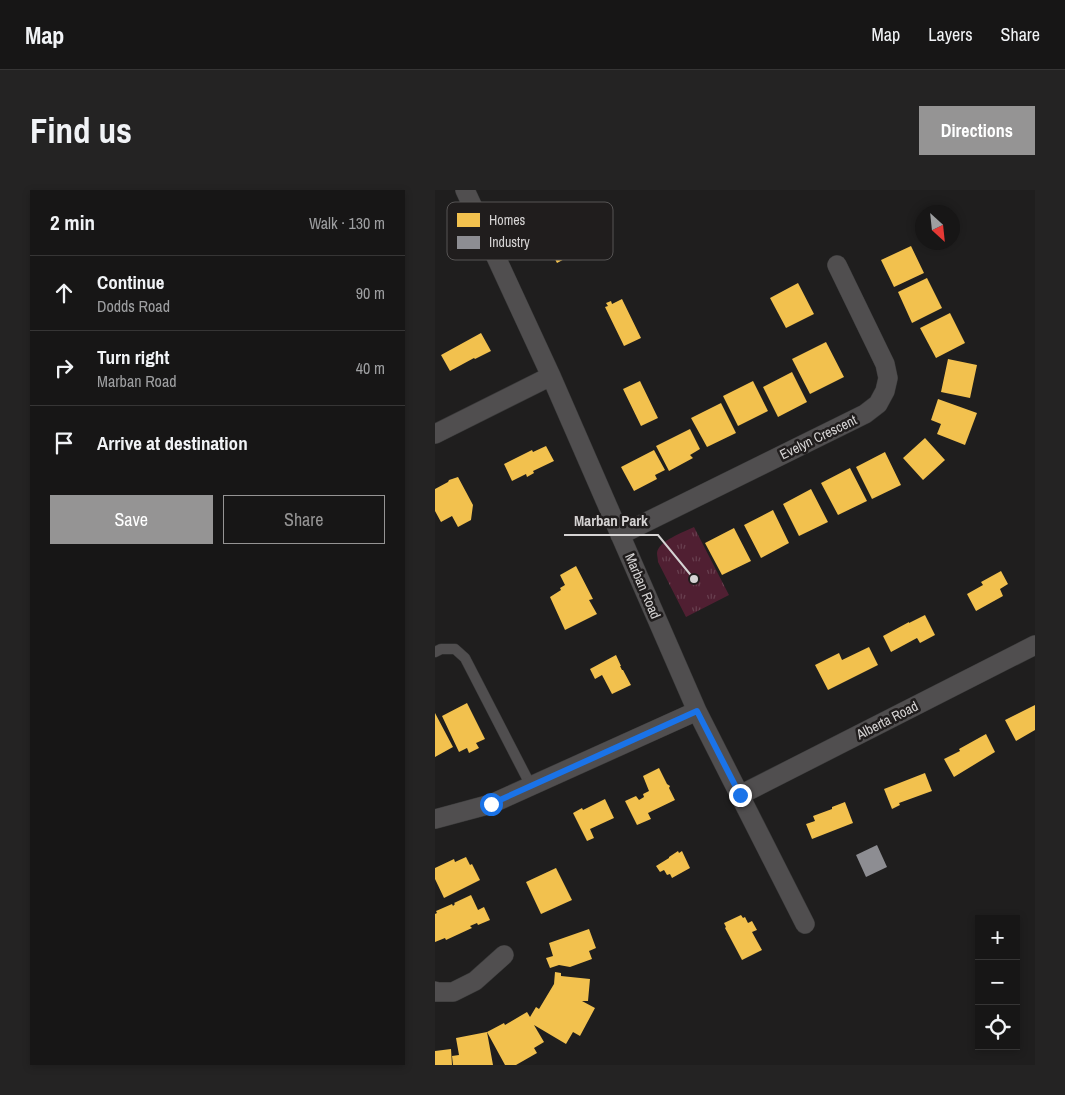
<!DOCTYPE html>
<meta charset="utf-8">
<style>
:root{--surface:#171616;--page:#242323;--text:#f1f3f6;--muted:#9e9fa1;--line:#363535;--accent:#959494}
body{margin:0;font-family:"Archivo Narrow",sans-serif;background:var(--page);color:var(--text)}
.controls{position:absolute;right:15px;bottom:15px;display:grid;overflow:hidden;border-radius:0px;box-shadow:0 2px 8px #0003}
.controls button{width:45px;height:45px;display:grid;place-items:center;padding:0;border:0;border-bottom:1px solid var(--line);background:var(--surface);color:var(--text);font:25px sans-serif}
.compass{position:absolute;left:480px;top:15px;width:45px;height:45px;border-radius:50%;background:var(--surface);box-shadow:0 2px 8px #0003;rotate:153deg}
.stop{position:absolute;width:15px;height:15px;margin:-11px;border:4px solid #1a73e8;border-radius:50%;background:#fff}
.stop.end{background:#1a73e8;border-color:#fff;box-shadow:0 1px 5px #0008}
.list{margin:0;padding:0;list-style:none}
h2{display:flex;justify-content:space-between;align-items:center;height:65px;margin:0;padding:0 20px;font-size:21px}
h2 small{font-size:16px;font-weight:400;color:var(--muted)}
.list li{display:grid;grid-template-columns:32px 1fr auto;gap:15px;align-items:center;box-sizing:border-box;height:75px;padding:0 20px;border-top:1px solid var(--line)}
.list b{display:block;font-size:19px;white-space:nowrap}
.list p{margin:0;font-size:16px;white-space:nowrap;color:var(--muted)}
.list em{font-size:16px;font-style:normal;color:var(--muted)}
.actions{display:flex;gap:10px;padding:15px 20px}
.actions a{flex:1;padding:11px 0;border:1px solid var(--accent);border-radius:0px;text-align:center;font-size:18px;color:var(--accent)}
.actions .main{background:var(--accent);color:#fff}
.icon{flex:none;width:28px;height:28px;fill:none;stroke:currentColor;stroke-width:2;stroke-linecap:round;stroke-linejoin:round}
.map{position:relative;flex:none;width:600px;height:875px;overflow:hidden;border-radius:0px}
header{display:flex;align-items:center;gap:30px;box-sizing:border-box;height:70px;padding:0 25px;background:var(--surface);border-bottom:1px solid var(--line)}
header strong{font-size:24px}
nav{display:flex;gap:28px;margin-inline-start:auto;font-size:18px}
.intro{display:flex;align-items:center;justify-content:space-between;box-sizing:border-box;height:120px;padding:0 30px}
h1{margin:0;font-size:35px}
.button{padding:12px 22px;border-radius:0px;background:var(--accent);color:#fff;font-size:18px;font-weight:700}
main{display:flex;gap:30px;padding:0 30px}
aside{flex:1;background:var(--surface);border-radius:0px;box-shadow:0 2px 8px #0003}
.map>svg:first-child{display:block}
.park{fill:url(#park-tufts)}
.homes{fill:#f2c14e}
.industry{fill:#8d8d92}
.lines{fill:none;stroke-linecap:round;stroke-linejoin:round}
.service-casing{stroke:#393939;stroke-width:11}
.minor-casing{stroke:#393939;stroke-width:20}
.service{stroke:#504e4f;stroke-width:10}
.minor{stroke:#504e4f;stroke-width:19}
.route{stroke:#1a73e8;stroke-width:6}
.labels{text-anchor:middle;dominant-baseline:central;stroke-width:5;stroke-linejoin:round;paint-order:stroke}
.street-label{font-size:14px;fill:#d5d3d3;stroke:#201d1d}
.key{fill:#201d1d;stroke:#565454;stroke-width:1}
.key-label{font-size:14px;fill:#d5d3d3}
.leader{fill:none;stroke:#d5d3d3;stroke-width:2}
.callout-dot{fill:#d5d3d3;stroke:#201d1d;stroke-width:2}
.callout-label{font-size:15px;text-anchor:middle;font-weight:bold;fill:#d5d3d3;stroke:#201d1d;stroke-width:5;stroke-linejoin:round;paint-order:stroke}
</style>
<header>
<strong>Map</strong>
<nav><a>Map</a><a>Layers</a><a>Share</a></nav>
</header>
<div class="intro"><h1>Find us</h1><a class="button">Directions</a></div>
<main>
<aside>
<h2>2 min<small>Walk · 130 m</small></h2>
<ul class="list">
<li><svg class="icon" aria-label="ahead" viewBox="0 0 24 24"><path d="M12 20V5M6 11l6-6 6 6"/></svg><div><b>Continue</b><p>Dodds Road</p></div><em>90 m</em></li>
<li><svg class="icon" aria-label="right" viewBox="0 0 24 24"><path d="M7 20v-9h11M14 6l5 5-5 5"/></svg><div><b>Turn right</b><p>Marban Road</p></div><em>40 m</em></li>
<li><svg class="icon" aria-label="arrive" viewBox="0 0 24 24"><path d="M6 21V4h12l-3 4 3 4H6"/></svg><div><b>Arrive at destination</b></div></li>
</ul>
<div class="actions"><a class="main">Save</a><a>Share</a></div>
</aside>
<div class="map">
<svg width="600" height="875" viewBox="0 0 600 875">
<defs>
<pattern id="park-tufts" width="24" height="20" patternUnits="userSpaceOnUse" patternTransform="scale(1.25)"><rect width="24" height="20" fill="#501f32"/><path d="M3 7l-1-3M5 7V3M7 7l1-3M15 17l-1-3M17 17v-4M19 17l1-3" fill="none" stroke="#683f4f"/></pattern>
</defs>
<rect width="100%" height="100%" fill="#1f1e1e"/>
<path class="park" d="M259 337 294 405 251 427 223 372C223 370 222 365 222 363 223 351 249 342 259 337Z"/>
<path class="homes" d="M126 15 140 41 144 40 150 55 137 62 139 64 122 73 114 58 122 54 118 46 121 44 119 42 112 46 102 28 112 23V19L115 17 118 19Z
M476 56 489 83 459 97 446 70Z
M492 88 507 118 477 133 463 102Z
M363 93 379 124 351 138 335 108Z
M187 109 206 148 189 156 170 117 173 116 171 113 176 111 177 114Z
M515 123 530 153 501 168 485 138Z
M46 143 56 161 40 169 39 168 15 181 6 165Z
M391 152 409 187 375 204 357 169Z
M513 169 542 175 535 208 506 202Z
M357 182 372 212 343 227 328 197Z
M205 191 223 228 206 236 188 199Z
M318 191 333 221 303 236 288 206Z
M503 209 542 223 530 255 502 244 506 234 496 230Z
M286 213 301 243 272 257 256 228Z
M255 239 265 259 255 265 258 268 234 281 221 256Z
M490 248 510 270 488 290 468 268Z
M111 256 119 271 98 281 99 283 92 287 91 284 77 291 69 274 97 260 98 262Z
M219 260 230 280 220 285 222 289 199 301 186 277Z
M450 262 466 295 437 309 421 277Z
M415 278 432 311 403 325 386 293Z
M23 287 38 315 36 330 23 337 17 326 6 332 0 321V299L13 292 14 290Z
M376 299 393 332 364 346 348 314Z
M338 320 354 353 326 368 309 335Z
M299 338 316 371 287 385 270 353Z
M141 376 158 409 154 410 162 424 130 440 115 407 126 400 125 398 130 395 125 385Z
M566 381 573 394 565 399 568 406 541 421 532 404 548 395 546 392Z
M490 425 500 445 485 453 482 448 456 462 448 446 474 432V433Z
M434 457 443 475 393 500 380 475 404 463 407 470Z
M181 465 186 476H185L187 480H188L196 495 177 504 167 485 160 489 155 479Z
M32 513 50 549 41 553 44 558 34 563 32 558 24 562 7 526Z
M600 515V540L581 551 570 530Z
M0 523 18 557 0 567Z
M551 544 560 562 519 587 509 569 525 561 524 559Z
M224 578 232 594 235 596 234 598 240 610 213 623 216 629 202 635 190 611 201 606 204 610 209 607 208 604 214 601 208 586Z
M490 583 497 601 464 613 465 615 457 619 449 599Z
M170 609 179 628 155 639 159 648 152 651 138 623 147 618 148 620Z
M410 612 418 633 377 649 371 634 380 631 378 626 397 619V617Z
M243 661 244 663 247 661 255 678 237 688 235 684 232 685 229 680 225 682 221 676 234 668V667Z
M31 667 35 675 37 674 45 690 9 708 0 689V678L19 669 20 672Z
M121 678 137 710 106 724 91 692Z
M36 705 43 720 49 717 55 730 43 735 42 733 35 736 37 738 11 750 10 748 0 752V724L2 723 1 721 17 714 18 716 20 714 19 713Z
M306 725 308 728 310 727 313 733 317 731 322 740 317 742 327 760 307 770 290 738 291 737 289 733Z
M154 739 161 758 154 761 157 769 135 777 124 775 115 778 111 768 118 766 114 753Z
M120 782 126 783V786L155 789 153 811H147L160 818 145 846 138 842 131 854 99 835 109 852 99 858 102 863 81 875H70L52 842 69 833 70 835 92 822 95 827 101 817 104 819 119 794Z
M52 842 58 875H18L17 866 24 865 21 848Z
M16 859 17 875H0V861Z"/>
<path class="industry" d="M442 655 452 677 431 687 421 665Z"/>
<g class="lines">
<g class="service-casing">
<path id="service" d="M0 462 6 459H20L30 468 96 596"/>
</g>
<g class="minor-casing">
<path id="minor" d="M30 0 116 186 262 521 370 734
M0 244 116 186
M185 345 430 224 443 214 450 201 453 188 450 174 402 75
M305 605 600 455
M0 629 56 614 262 521
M0 801 1 802H18L40 791 69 765"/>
</g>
<use href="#service" class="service"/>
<use href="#minor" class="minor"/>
</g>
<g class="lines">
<path class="route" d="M56 614 262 521 305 605"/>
</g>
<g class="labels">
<g class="street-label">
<text transform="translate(383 247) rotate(-26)">Evelyn Crescent</text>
<text transform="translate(208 396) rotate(67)">Marban Road</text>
<text transform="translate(452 530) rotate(-27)">Alberta Road</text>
</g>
</g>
<rect x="12" y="12" width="166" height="58" rx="8" class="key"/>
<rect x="22" y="23" width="23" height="14" fill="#f2c14e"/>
<rect x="22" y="46" width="23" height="13" fill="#8d8d92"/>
<g class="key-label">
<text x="54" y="35">Homes</text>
<text x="54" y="57">Industry</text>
</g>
<path class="leader" d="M259 389L223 345H129"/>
<circle class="callout-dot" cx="259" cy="389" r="5"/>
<g class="callout-label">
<text x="176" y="336">Marban Park</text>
</g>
</svg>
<div class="controls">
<button>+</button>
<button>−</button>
<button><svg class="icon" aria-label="locate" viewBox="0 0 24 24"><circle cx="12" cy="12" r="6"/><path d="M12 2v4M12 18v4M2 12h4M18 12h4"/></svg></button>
</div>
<svg class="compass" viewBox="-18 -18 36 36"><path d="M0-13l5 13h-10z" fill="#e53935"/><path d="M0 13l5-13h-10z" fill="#9e9fa1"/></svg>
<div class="stop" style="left:56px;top:614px"></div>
<div class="stop end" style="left:305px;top:605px"></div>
</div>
</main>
